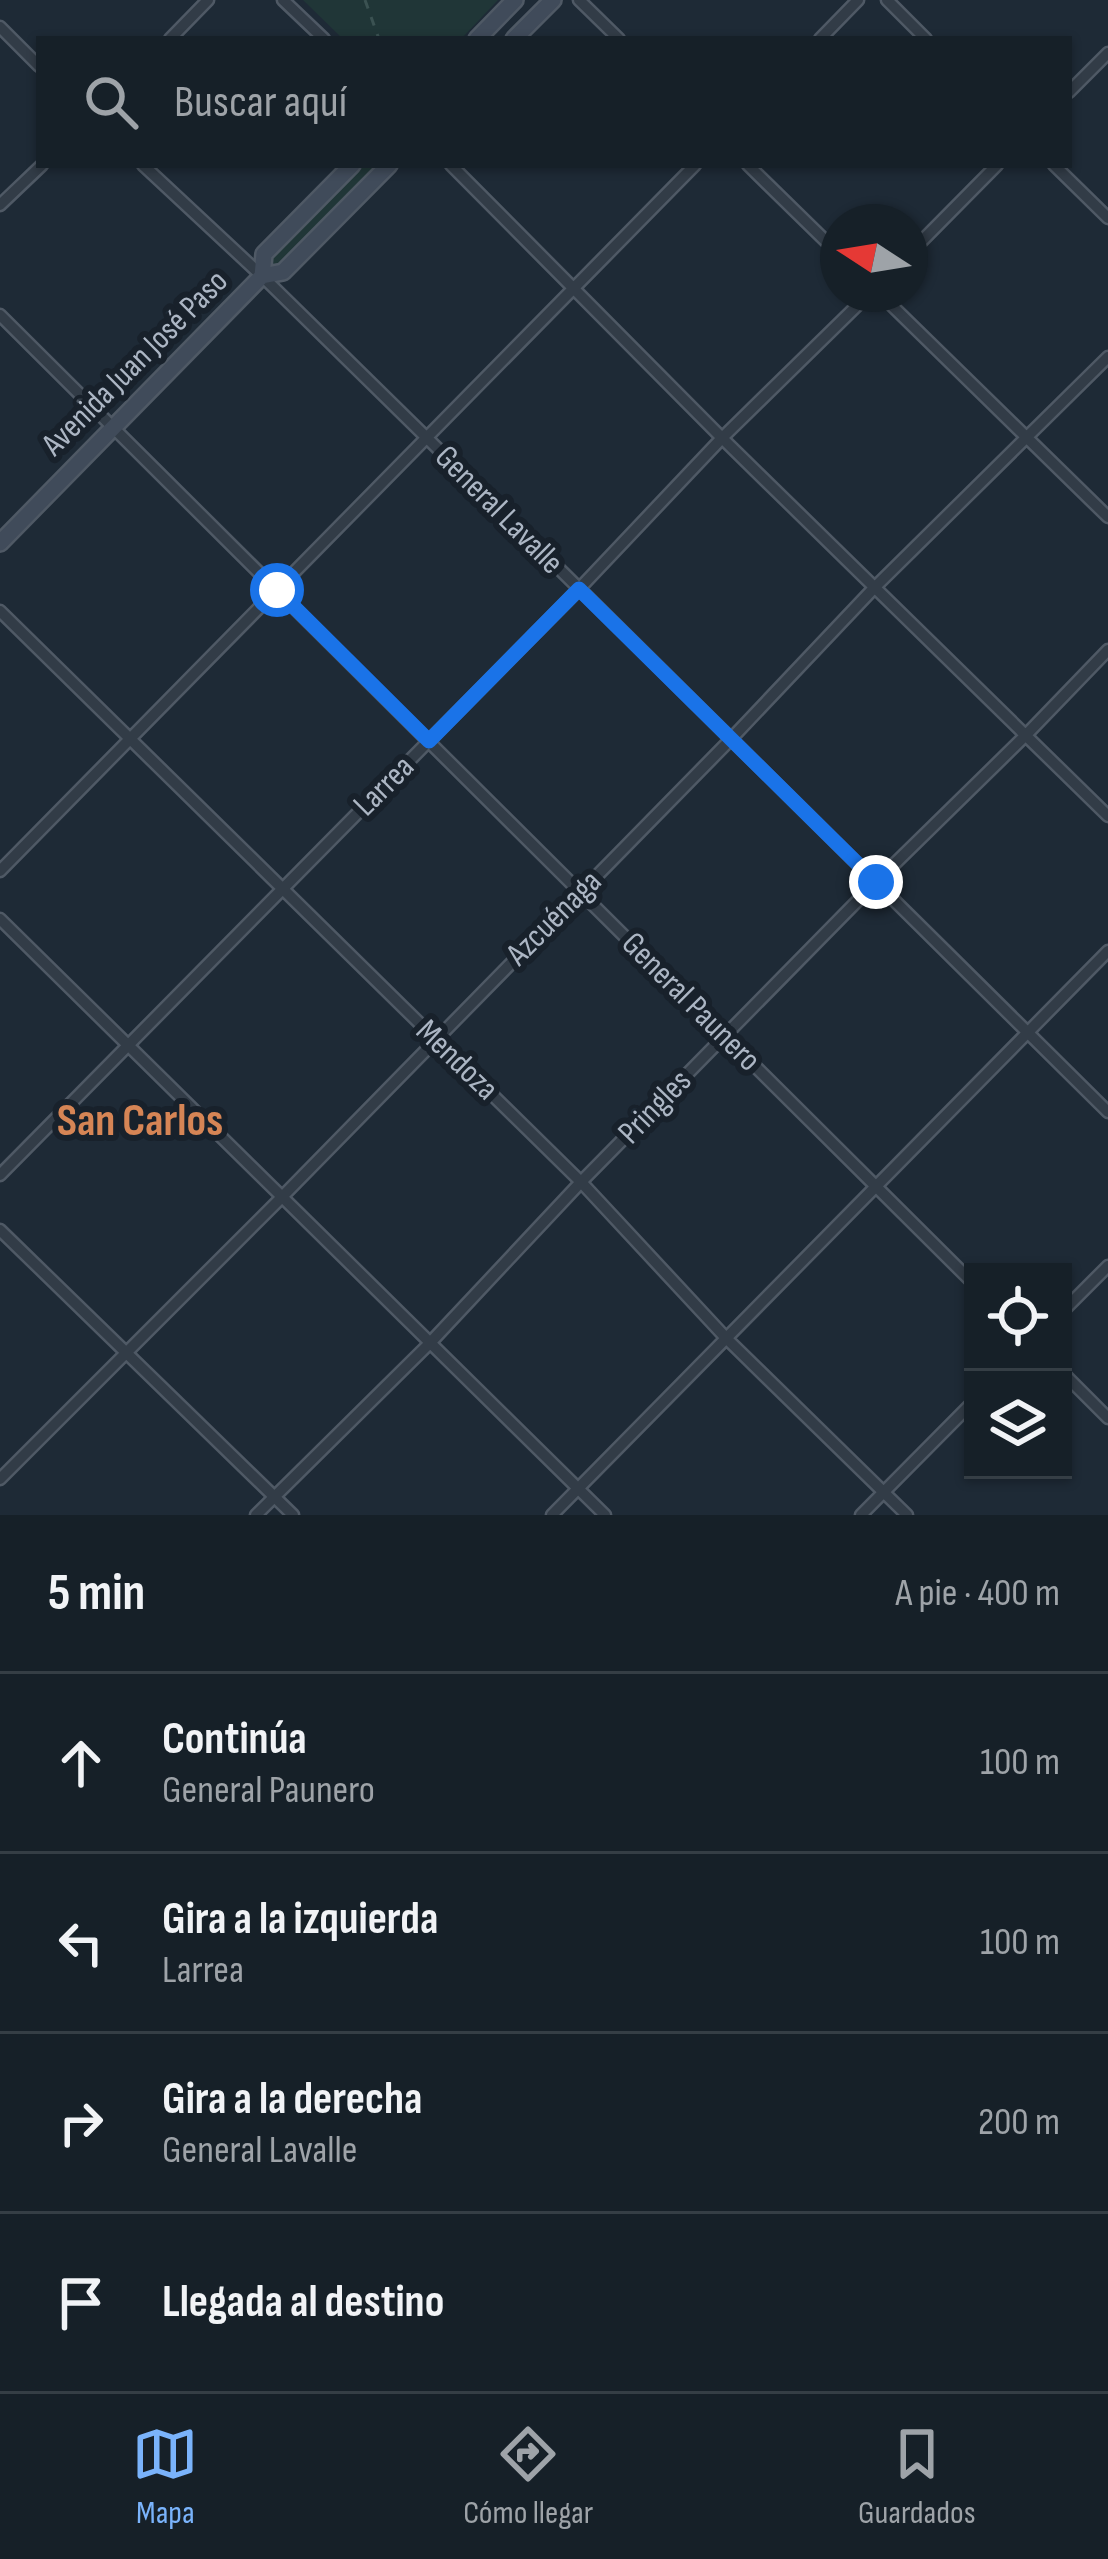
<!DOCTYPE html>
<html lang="es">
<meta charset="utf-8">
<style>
:root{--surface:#162028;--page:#1f2830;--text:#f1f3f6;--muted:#9ea3a8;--line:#353e45;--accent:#7ab3fb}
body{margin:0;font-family:"Sofia Sans Condensed",sans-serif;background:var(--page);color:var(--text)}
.controls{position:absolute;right:36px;bottom:36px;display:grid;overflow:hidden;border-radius:0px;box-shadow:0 3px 9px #0004}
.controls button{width:108px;height:108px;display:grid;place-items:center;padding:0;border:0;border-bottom:3px solid var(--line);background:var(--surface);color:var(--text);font:60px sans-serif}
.compass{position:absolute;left:820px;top:204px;width:108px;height:108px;border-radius:50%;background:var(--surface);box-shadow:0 3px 9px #0004;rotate:282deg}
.stop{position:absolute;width:36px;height:36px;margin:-27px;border:9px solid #1a73e8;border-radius:50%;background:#fff}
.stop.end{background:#1a73e8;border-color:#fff;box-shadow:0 3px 12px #0008}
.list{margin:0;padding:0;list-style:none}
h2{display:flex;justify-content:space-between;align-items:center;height:156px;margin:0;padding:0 48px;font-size:51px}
h2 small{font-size:39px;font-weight:400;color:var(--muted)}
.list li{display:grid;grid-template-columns:78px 1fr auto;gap:36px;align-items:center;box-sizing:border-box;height:180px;padding:0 48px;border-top:3px solid var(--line)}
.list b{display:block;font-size:45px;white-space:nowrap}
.list p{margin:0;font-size:39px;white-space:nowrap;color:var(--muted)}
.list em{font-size:39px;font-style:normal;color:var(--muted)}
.icon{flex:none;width:66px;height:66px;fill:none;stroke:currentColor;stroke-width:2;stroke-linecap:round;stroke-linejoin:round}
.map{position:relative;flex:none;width:1108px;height:1515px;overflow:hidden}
.search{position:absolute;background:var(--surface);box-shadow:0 3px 9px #0004;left:36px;right:36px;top:36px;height:132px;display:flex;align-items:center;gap:30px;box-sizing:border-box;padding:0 42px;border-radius:0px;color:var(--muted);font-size:45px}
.sheet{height:876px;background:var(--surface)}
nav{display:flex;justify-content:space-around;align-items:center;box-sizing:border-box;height:168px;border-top:3px solid var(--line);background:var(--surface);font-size:33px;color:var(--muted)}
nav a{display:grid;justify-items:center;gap:6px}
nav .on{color:var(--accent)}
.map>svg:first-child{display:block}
.green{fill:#203637}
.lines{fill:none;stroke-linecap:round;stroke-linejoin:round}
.street-casing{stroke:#4f5965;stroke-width:15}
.secondary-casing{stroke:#4f5965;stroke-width:20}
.path{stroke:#3b5252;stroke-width:3;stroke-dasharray:9 9;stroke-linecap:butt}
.street{stroke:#323c47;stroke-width:10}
.secondary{stroke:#404b5a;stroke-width:15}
.route{stroke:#1a73e8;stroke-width:15}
.labels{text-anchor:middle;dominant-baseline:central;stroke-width:12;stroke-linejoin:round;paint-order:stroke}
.street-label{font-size:33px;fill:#acb6c4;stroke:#18212b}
.district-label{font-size:45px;font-weight:bold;fill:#d68555;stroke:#18212b}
</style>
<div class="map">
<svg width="1108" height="1515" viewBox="0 0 1108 1515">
<rect width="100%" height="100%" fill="#1e2a36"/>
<path class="green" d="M303 0H498L461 39H343Z
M361 165H380L278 269 270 268 269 258Z"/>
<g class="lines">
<g class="street-casing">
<path id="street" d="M283 0 324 39
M579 0 619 39
M887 0 926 39
M0 27 39 66
M170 39 208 0
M820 39 858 0
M1069 92 1108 53
M143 165 262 276 427 438 1108 1112
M451 165 722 438 1108 816
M748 165 838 253
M1054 165 1108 218
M0 205 42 165
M910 253 997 165
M880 294 1108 517
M0 315 973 1283
M0 611 581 1182 726 1338 907 1515
M0 871 695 165
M0 919 605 1515
M0 1175 579 589 722 438 869 294
M0 1230 293 1515
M1063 1311 1108 1266
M1063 1373 1108 1418
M0 1479 282 1197 731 739 874 588 1108 357
M256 1515 430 1343 581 1182 876 882 1025 736 1108 650
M552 1515 1108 951
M861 1515 973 1402"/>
</g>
<g class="secondary-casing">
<path id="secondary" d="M477 39 515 0
M514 39 553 0
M262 276 264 254 352 165
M0 543 262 276 283 272 389 165"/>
</g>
<path class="path" d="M365 0 379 39"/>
<use href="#street" class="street"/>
<use href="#secondary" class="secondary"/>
</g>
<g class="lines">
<path class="route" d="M277 590 429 741 579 589 876 882"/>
</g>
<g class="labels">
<g class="street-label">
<text transform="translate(135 363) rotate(-45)">Avenida Juan José Paso</text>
<text transform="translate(499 510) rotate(45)">General Lavalle</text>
<text transform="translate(384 786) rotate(-45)">Larrea</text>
<text transform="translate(554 918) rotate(-45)">Azcuénaga</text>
<text transform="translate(691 1002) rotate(45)">General Paunero</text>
<text transform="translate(457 1060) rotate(44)">Mendoza</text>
<text transform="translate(655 1107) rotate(-46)">Pringles</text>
</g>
<g class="district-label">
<text x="140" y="1121">San Carlos</text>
</g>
</g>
</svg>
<div class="controls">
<button><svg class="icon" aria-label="locate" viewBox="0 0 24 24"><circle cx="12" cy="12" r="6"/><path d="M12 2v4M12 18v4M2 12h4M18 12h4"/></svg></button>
<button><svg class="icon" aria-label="layers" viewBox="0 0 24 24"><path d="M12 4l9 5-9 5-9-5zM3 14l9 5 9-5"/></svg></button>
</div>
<svg class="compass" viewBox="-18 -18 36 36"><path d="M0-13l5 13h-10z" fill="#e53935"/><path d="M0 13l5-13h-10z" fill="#9ea3a8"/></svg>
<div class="stop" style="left:277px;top:590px"></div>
<div class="stop end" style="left:876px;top:882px"></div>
<div class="search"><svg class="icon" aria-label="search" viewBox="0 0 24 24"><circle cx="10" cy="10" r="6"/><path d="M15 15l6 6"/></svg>Buscar aquí</div>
</div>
<section class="sheet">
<h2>5 min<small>A pie · 400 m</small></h2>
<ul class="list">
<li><svg class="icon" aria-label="ahead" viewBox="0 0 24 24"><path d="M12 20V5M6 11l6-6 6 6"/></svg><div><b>Continúa</b><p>General Paunero</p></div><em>100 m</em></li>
<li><svg class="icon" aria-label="left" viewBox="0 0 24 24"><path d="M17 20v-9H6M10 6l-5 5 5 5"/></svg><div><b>Gira a la izquierda</b><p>Larrea</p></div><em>100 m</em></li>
<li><svg class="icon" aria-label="right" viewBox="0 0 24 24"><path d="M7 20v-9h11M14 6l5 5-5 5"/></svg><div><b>Gira a la derecha</b><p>General Lavalle</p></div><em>200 m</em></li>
<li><svg class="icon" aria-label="arrive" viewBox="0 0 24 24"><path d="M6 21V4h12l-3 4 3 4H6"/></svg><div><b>Llegada al destino</b></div></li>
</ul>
</section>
<nav>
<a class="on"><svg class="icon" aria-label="map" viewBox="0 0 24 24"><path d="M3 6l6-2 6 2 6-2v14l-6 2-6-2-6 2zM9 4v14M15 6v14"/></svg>Mapa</a>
<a><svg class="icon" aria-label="directions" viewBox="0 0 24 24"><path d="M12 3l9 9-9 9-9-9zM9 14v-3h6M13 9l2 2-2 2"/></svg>Cómo llegar</a>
<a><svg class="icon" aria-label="saved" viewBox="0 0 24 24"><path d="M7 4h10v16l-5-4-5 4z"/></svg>Guardados</a>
</nav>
